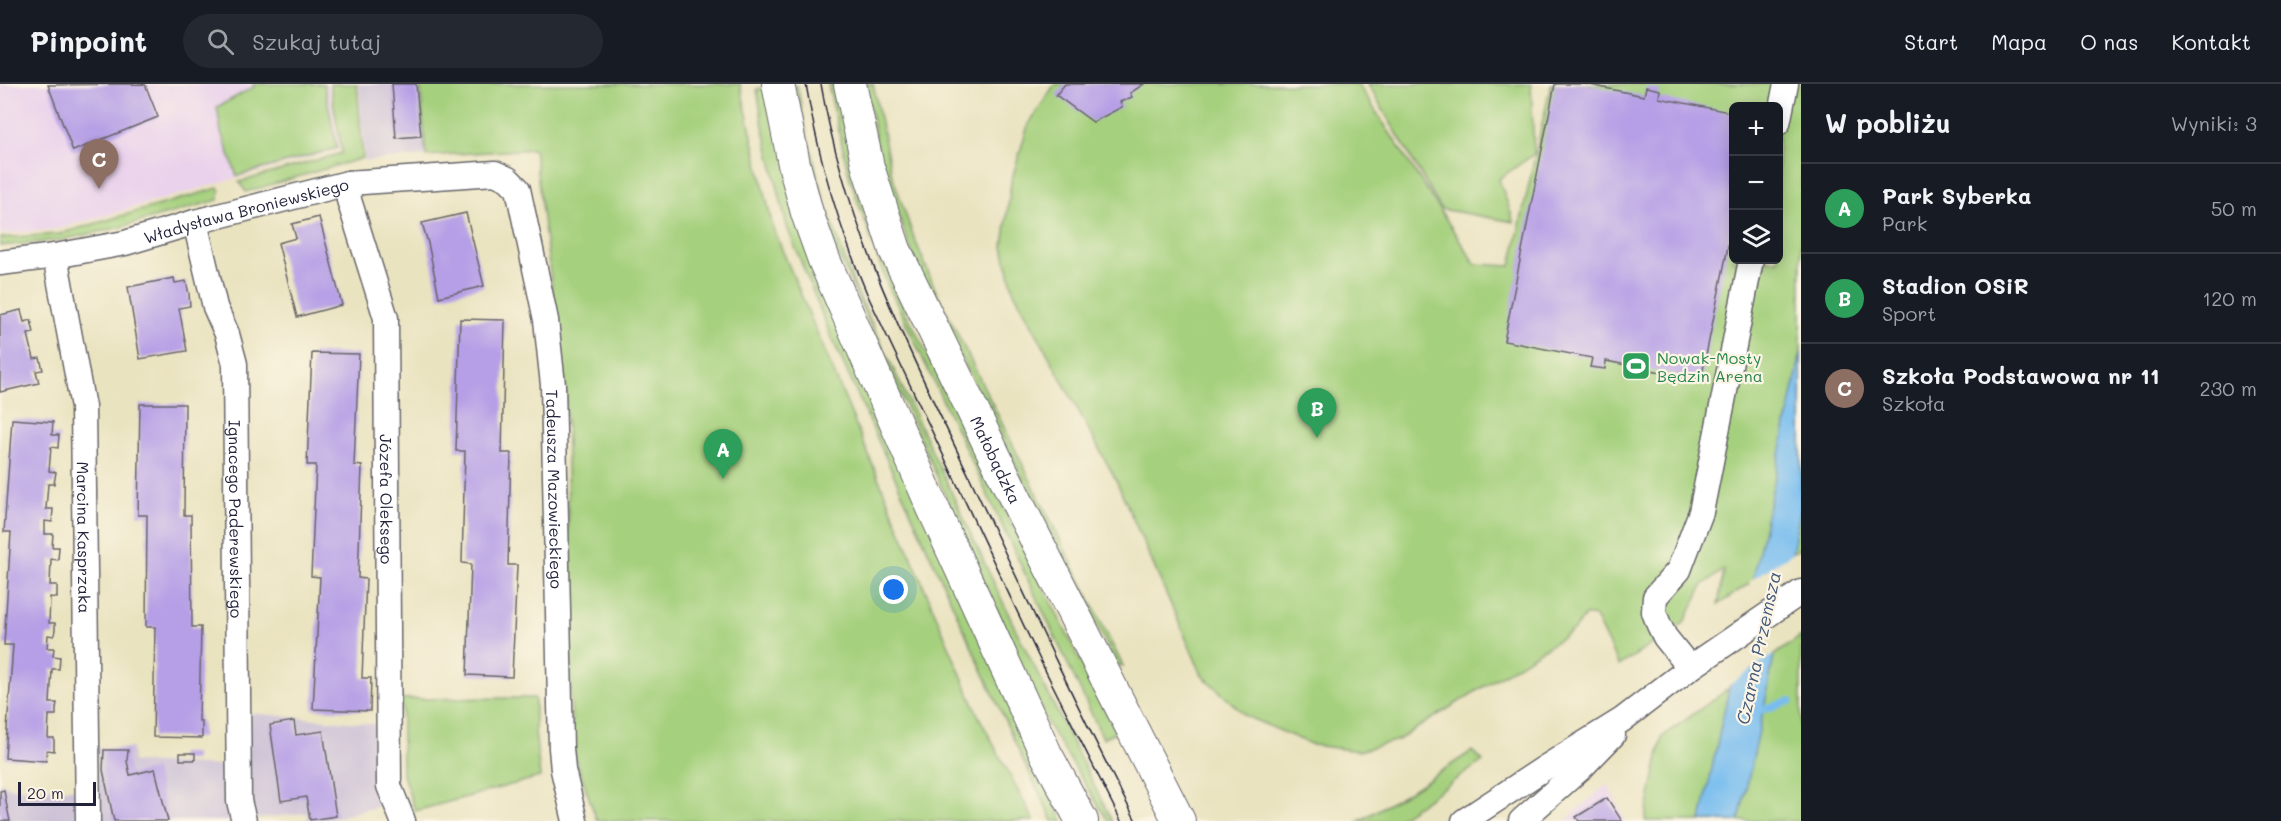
<!DOCTYPE html>
<html lang="pl">
<meta charset="utf-8">
<style>
:root{--surface:#171b24;--page:#242831;--text:#f1f3f6;--muted:#9ea1a6;--line:#363941;--accent:#1f6fb2}
body{margin:0;font-family:Mali,sans-serif;background:var(--page);color:var(--text)}
.controls{position:absolute;right:18px;top:18px;display:grid;overflow:hidden;border-radius:9px;box-shadow:0 3px 15px #0003}
.controls button{width:54px;height:54px;display:grid;place-items:center;padding:0;border:0;border-bottom:2px solid var(--line);background:var(--surface);color:var(--text);font:30px sans-serif}
.scale{position:absolute;left:18px;bottom:15px;width:78px;box-sizing:border-box;padding-left:6px;border:3px solid #22223b;border-top:0;font-size:16px;line-height:21px;white-space:nowrap;color:#22223b;-webkit-text-stroke:4px #fcf5e5;paint-order:stroke}
.you{position:absolute;left:894px;top:506px;width:21px;height:21px;margin:-15px;border:4px solid #fff;border-radius:50%;background:#1a73e8;box-shadow:0 0 0 9px #1a73e833}
.badge{display:grid;place-items:center;width:39px;height:39px;border-radius:50%;background:var(--accent);color:#fff;font-size:20px;font-weight:700}
.pin{position:absolute;translate:-50% -50px;filter:drop-shadow(0 2px 3px #0008)}
.pin::after{content:'';position:absolute;top:32px;width:21px;height:18px;background:inherit;clip-path:polygon(0 0,100% 0,50% 100%)}
.list{margin:0;padding:0;list-style:none}
h2{display:flex;justify-content:space-between;align-items:center;height:78px;margin:0;padding:0 24px;font-size:26px}
h2 small{font-size:20px;font-weight:400;color:var(--muted)}
.list li{display:grid;grid-template-columns:39px 1fr auto;gap:18px;align-items:center;box-sizing:border-box;height:90px;padding:0 24px;border-top:2px solid var(--line)}
.list b{display:block;font-size:22px;white-space:nowrap}
.list p{margin:0;font-size:20px;white-space:nowrap;color:var(--muted)}
.list em{font-size:20px;font-style:normal;color:var(--muted)}
.icon{flex:none;width:33px;height:33px;fill:none;stroke:currentColor;stroke-width:2;stroke-linecap:round;stroke-linejoin:round}
.map{position:relative;flex:none;width:1801px;height:737px;overflow:hidden}
header{display:flex;align-items:center;gap:36px;box-sizing:border-box;height:84px;padding:0 30px;background:var(--surface);border-bottom:2px solid var(--line)}
header strong{font-size:28px}
nav{display:flex;gap:33px;margin-inline-start:auto;font-size:21px}
.search{width:420px;height:54px;background:var(--page);display:flex;align-items:center;gap:15px;box-sizing:border-box;padding:0 21px;border-radius:33px;color:var(--muted);font-size:22px}
main{display:flex}
aside{flex:1;background:var(--surface)}
.map>svg:first-child{display:block}
.built{fill:#ead1ec}
.industrial{fill:#cabfd6}
.green{fill:#a5d07d;stroke:#64795c;stroke-width:1.5;fill-rule:evenodd}
.water{fill:#78bdef;stroke:#4d7095;stroke-width:1.5}
.pier{fill:#eae3c0}
.lines{fill:none;stroke-linecap:round;stroke-linejoin:round}
.stream{stroke:#78bdef;stroke-width:8}
.building{fill:#b69fe6}
.minor-casing{stroke:#68666a;stroke-width:27}
.tertiary-casing{stroke:#68666a;stroke-width:34}
.minor{stroke:#fff;stroke-width:24}
.tertiary{stroke:#fff;stroke-width:32}
.tram{stroke:#22223b;stroke-width:1.5}
.labels{text-anchor:middle;dominant-baseline:central;stroke-width:4.5;stroke-linejoin:round;paint-order:stroke}
.street-label{font-size:16px;fill:#22223b;stroke:#fcf5e5}
.leisure-label{font-size:16px;fill:#27864d;stroke:#fcf5e5;text-anchor:start}
.water-label{font-size:18px;font-style:italic;fill:#40587a;stroke:#fcf5e5}
</style>
<header>
<strong>Pinpoint</strong>
<div class="search"><svg class="icon" aria-label="search" viewBox="0 0 24 24"><circle cx="10" cy="10" r="6"/><path d="M15 15l6 6"/></svg>Szukaj tutaj</div>
<nav><a>Start</a><a>Mapa</a><a>O nas</a><a>Kontakt</a></nav>
</header>
<main>
<div class="map">
<svg width="1801" height="737" viewBox="0 0 1801 737">
<rect width="100%" height="100%" fill="#fcf5e5"/>
<filter id="ink" filterUnits="userSpaceOnUse"><feTurbulence type="fractalNoise" baseFrequency=".0167" numOctaves="2"/><feDisplacementMap in="SourceGraphic" scale="12" xChannelSelector="R" yChannelSelector="G"/><feConvolveMatrix kernelMatrix="1 2 1 2 8 2 1 2 1" color-interpolation-filters="sRGB"/></filter>
<filter id="wash" filterUnits="userSpaceOnUse"><feTurbulence type="fractalNoise" baseFrequency=".008" numOctaves="4" result="noise"/><feDisplacementMap in="SourceGraphic" scale="24" xChannelSelector="R" yChannelSelector="G"/><feGaussianBlur stdDeviation="1.35" result="paint"/><feColorMatrix in="noise" values="0 0 0 0 0 0 0 0 0 0 0 0 0 0 0 0 0 1.4 0 .05"/><feComposite in="paint" operator="in"/></filter>
<g filter="url(#wash)">
<rect width="100%" height="100%" fill="#eae3c0"/>
<path class="built" d="M0 0H328L339 65 58 145 0 150Z
M1608 700 1625 737H1566L1576 726Z"/>
<path class="industrial" d="M359 0H420L426 72 365 77Z
M248 629 383 641 378 683 383 721 338 733 308 737 307 729 255 735 248 689Z
M97 664H132L133 678 226 682 232 737H99Z
M0 698 12 704 76 705 77 737H0Z"/>
<path class="green" d="M253 0H324L337 64 237 92 221 48 217 23 254 3Z
M330 0H357L363 74 246 108 239 98 342 69Z
M420 0H740L773 144 978 631 1034 737H597L572 665 566 312 534 65 426 72Z
M828 0H835L859 108 884 178 904 224 1116 648 1103 654 885 195 850 95Z
M866 0H873L891 88 911 146 935 205 1123 582 1117 581 921 193 880 79Z
M1055 0H1358L1475 180 1511 182 1551 0H1801V463L1718 521 1724 486 1703 501 1684 539 1619 582 1595 533 1585 531 1574 546 1398 656 1359 667 1313 661 1246 632 1202 591 1116 396 1013 206 1003 163 1011 98 1028 41ZM1734 22H1778V176H1734Z
M1368 0H1531L1534 70 1499 95 1514 138 1441 125Z
M797 1 807 51 825 119 855 203 1016 546 1112 737H1108L1047 639 830 152 814 100 794 2Z
M766 3 1030 670 1063 737H1053L1022 674 830 250 787 143 763 42 757 5Z
M218 104 220 107 218 116 118 144 61 156 0 162V154L59 150Z
M1801 552V737H1645L1662 653Z
M535 614V647L540 693 415 727 402 688V615Z
M1472 667 1483 677 1395 737H1359L1417 703Z"/>
<path class="water" d="M1801 268V420L1767 610 1739 737H1701C1733 580 1770 425 1801 268Z"/>
<path class="pier" d="M1794 468 1777 568 1725 604 1750 497Z"/>
<g class="lines">
<path class="stream" d="M1754 628 1790 617"/>
</g>
<g id="blocks">
<path class="building" d="M145 0 158 33 73 67 48 1Z
M392 0H416L421 52 396 54Z
M1065 0H1144L1130 9 1132 13 1120 18 1122 23 1093 38 1056 11Z
M1555 0H1585L1644 12 1646 3 1660 6 1659 14 1734 29V133L1701 296 1606 277 1605 285 1590 283 1592 274 1504 257Z
M466 129 484 202 439 213 428 159 422 139Z
M319 133 342 221 297 233 278 159 296 154 292 140Z
M174 194 175 199 186 197 189 210 190 222 179 224 187 267 140 275 128 203Z
M21 226 24 238 31 236 34 249 28 250 34 275 40 274 43 286 36 287 39 299 0 308V231Z
M460 235 505 236 502 369H511L508 481H517L512 593 467 591 471 480 462 479 465 367H456Z
M312 269 359 270 354 381 362 382 358 494 366 495 362 594H371L370 627 313 625 320 493 311 492 316 381H307Z
M140 320H185L184 431H191L192 543H201L199 637H202V654L153 653 155 543H146L147 431H138Z
M12 335 53 338 52 351H59L58 364 51 363 49 387 56 388 54 400H48L46 425H53L52 438 45 437V450H53L52 463H59L58 476 51 475 50 501H57V514L50 513 49 539H55V545L54 552 48 551 47 564H54L53 572 60 573 59 585H52L50 619H57L56 625V631H49L48 654H54V667L47 666 46 677 5 674 13 561H4L11 448H4Z
M294 637 296 651 323 647 336 732 310 736 306 713 281 717 270 641Z
M104 666H128L127 677 130 691 155 685 168 737H114L103 686Z
M180 669H195V676H180Z
M4 706 6 718 10 737H0V707Z
M1607 714 1622 737H1579L1576 733Z"/>
</g>
</g>
<g filter="url(#ink)">
<use href="#blocks" fill-opacity="0" stroke="#68666a" stroke-width="1.5"/>
<g class="lines">
<g class="minor-casing">
<g id="minor">
<path d="M1778 39 1786 0"/>
<path id="s1" d="M348 99 349 116 386 234 389 702 403 737"/>
<path id="s2" d="M195 138 215 223 227 250 235 280 239 717 244 737"/>
<path id="s3" d="M55 172 83 323 88 737"/>
<path id="s4" d="M0 179 55 172 125 159 195 138 348 99 495 89 508 95 518 105 546 236 553 301 561 664 563 686 575 737"/>
<path d="M1690 584 1665 553 1659 541 1654 528 1655 513 1679 486 1701 428 1751 176"/>
<path d="M1464 737 1543 685 1622 636 1690 584 1801 508"/>
<path d="M1521 737 1582 683 1613 651"/>
</g>
</g>
<g class="tertiary-casing">
<g id="tertiary">
<path d="M778 0 794 80 807 129 824 176 933 424 1046 670 1082 737"/>
<path id="s5" d="M850 0 868 83 895 166 1015 414 1179 737"/>
</g>
</g>
<use href="#minor" class="minor"/>
<use href="#tertiary" class="tertiary"/>
<path class="tram" d="M806 0C818 73 839 144 868 212L1041 578 1121 737
M821 0C845 142 909 265 970 394 1024 509 1077 624 1136 737"/>
</g>
</g>
<defs>
<g id="stadium-square" transform="scale(1.5)"><rect x="-9" y="-9" width="18" height="18" rx="4" fill="#2e9e5b" stroke="#fcf5e5"/><path d="M0-5a6.5 5 0 1 0 0 10a6.5 5 0 1 0 0-10ZM-3.5-1.8h7v3.6h-7Z" fill="#fff"/></g>
</defs>
<g fill-rule="evenodd">
<use href="#stadium-square" x="1636" y="282"/>
</g>
<g class="labels">
<g class="street-label">
<text stroke="none"><textPath href="#s4" startOffset="252">Władysława Broniewskiego</textPath></text>
<text stroke="none"><textPath href="#s5" startOffset="405">Małobądzka</textPath></text>
<text stroke="none"><textPath href="#s4" startOffset="837">Tadeusza Mazowieckiego</textPath></text>
<text stroke="none"><textPath href="#s1" startOffset="322">Józefa Oleksego</textPath></text>
<text stroke="none"><textPath href="#s2" startOffset="303">Ignacego Paderewskiego</textPath></text>
<text stroke="none"><textPath href="#s3" startOffset="284">Marcina Kasprzaka</textPath></text>
</g>
<g class="leisure-label">
<text x="1657" y="273">Nowak-Mosty<tspan x="1657" dy="18">Będzin Arena</tspan></text>
</g>
<g class="water-label">
<text transform="translate(1758 564) rotate(-78)">Czarna Przemsza</text>
</g>
</g>
</svg>
<div class="controls">
<button>+</button>
<button>−</button>
<button><svg class="icon" aria-label="layers" viewBox="0 0 24 24"><path d="M12 4l9 5-9 5-9-5zM3 14l9 5 9-5"/></svg></button>
</div>
<div class="scale">20 m</div>
<div class="you"></div>
<div class="pin badge" style="left:723px;top:395px;background:#2e9e5b">A</div>
<div class="pin badge" style="left:1317px;top:354px;background:#2e9e5b">B</div>
<div class="pin badge" style="left:99px;top:105px;background:#8d6e63">C</div>
</div>
<aside>
<h2>W pobliżu<small>Wyniki: 3</small></h2>
<ul class="list">
<li><span class="badge" style="background:#2e9e5b">A</span><div><b>Park Syberka</b><p>Park</p></div><em>50 m</em></li>
<li><span class="badge" style="background:#2e9e5b">B</span><div><b>Stadion OSiR</b><p>Sport</p></div><em>120 m</em></li>
<li><span class="badge" style="background:#8d6e63">C</span><div><b>Szkoła Podstawowa nr 11</b><p>Szkoła</p></div><em>230 m</em></li>
</ul>
</aside>
</main>
